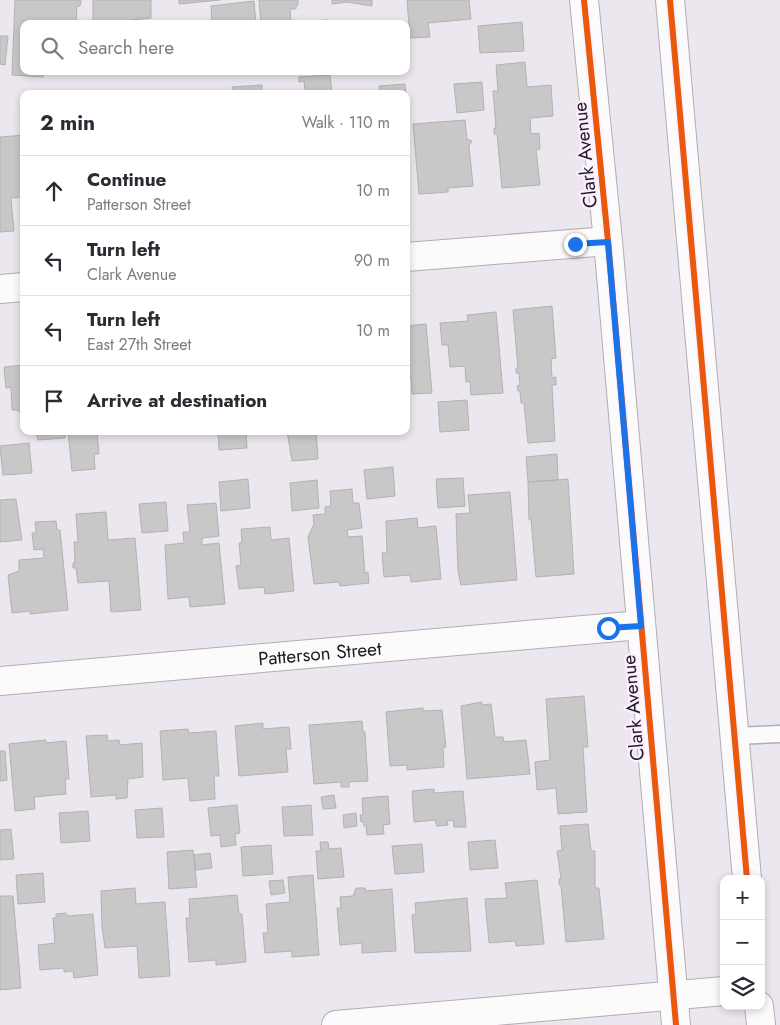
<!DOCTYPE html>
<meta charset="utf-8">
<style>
:root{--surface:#fff;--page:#f7f7f7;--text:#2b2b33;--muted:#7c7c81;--line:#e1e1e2}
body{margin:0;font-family:Jost,sans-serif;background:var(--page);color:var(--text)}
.controls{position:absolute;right:15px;bottom:15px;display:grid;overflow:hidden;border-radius:10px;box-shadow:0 2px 8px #0003}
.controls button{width:45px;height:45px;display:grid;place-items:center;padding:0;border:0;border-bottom:1px solid var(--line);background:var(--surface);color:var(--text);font:25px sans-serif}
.stop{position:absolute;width:15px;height:15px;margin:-11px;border:4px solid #1a73e8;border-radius:50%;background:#fff}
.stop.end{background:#1a73e8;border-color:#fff;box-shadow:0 1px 5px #0008}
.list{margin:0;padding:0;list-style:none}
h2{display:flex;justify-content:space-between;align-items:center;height:65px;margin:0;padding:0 20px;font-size:21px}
h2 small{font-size:16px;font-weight:400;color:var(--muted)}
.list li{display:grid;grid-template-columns:32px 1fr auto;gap:15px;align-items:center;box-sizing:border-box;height:70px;padding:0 20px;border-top:1px solid var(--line)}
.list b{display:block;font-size:19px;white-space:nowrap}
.list p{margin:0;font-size:16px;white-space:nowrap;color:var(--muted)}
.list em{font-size:16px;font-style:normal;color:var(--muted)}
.icon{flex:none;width:28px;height:28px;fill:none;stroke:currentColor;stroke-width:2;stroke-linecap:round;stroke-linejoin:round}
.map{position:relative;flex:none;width:780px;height:1025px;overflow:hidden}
.search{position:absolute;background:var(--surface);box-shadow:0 2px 8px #0003;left:20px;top:20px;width:390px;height:55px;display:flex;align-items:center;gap:12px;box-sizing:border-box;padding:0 18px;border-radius:10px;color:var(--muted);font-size:19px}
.panel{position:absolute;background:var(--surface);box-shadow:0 2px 8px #0003;left:20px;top:90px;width:390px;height:345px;border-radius:10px}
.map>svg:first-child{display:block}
.building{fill:#c8c8c9;stroke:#b2b2b3}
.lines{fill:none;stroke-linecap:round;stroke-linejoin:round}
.lane-casing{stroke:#b2adb3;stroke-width:19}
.street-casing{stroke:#b2adb3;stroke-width:30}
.secondary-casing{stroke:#b2adb3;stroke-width:30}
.lane{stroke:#fcfbfc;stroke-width:16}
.street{stroke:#fcfbfc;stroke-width:28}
.secondary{stroke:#fcfbfc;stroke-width:28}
.cycleway-casing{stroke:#fdefff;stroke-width:9}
.cycleway{stroke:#e8590c;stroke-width:6}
.route{stroke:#1a73e8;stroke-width:6}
.labels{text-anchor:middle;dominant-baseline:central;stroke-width:4.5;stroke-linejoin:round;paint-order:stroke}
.street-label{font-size:19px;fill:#201b21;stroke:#fdefff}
</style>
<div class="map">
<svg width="780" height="1025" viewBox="0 0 780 1025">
<rect width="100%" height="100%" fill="#ece6ee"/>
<path class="building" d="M15 0H81L80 6H77L76 24H24V71H43V77L12 75Z
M93 0H151V18L131 20V24H93Z
M179 0H220L179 4Z
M259 0H298V5H296V9H290L291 21 261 24Z
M332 0H372V6L347 2 332 4Z
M407 0H469L471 19 428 23 430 37 410 38Z
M254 1 256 24H212L211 6Z
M328 20V24H302V22Z
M522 22 524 51 480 53 478 26Z
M0 36H8L5 65 0 64Z
M525 62 527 87 551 85 553 116 530 118 531 134 539 133 540 149 536 150 540 185 502 188 497 134H494V128H496L493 91H498L496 65Z
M330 75 332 94H302L305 90 304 81 299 82V77Z
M482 82 484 110 457 113 454 84Z
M405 84 406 94H380L379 86Z
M262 85V94H233L232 87Z
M465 120 467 139 472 141 469 146 473 186 448 188V192L419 194 413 124Z
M24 135V197L11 198 14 231 0 232V137Z
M552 306 556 358 551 359 552 378 556 377V385H552L555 441 528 443 524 403H521L520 391H518L517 386 520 385 519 373H516V368H518L513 310Z
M496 312 503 393 471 395 470 381 466 382 465 366 450 367 448 345H442L440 323 468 321 467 315Z
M426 324 432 393 412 394 411 377 406 378V326Z
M24 365V411L19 412V410H12L11 387 6 388 4 367Z
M467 400 469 430 440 432 438 402Z
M35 431H65V438L38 440Z
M68 431H97L99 454H94L95 469 72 471Z
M218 431H246L247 448 219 450Z
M287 431H316L318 459 292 461Z
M29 443 32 473 3 475 0 446Z
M557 454 558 480 528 482 526 457Z
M393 467 395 496 367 499 364 470Z
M463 478 465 506 438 508 436 479Z
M248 479 250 508 221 511 219 482Z
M568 479 574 574 536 577 531 519 529 520 528 482Z
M317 480 319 508 292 511 290 483Z
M352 489 353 503H359L362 528 347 530 348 537 362 536 365 573 368 572 369 583 340 586 339 582 314 584 308 537 314 524 313 515 325 514V507L331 506 330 491Z
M510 492 517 580 461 585 458 571 456 514 470 513 468 495Z
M16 499 22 540 0 542V500Z
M166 502 168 531 142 533 139 504Z
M216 503 219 536 202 538V545L219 543 225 604 190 607 189 597 168 599 165 545 184 543 183 532H190L187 505Z
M106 512 108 540 135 538 141 610 111 612 109 581 78 583 76 568H73V563H75L74 542H78L76 514Z
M417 518 418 528 436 526 441 579 411 582 410 575 384 577 382 553H387L386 521Z
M56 521 57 530H60L68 610 30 614V611L12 613 8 575 19 571V560L44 558 43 549 34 550 32 533H36L35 522Z
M270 527 271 540 289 538 294 591 265 594 264 587 239 589 236 566 241 565 239 543H242L241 529Z
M584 696 588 747H583L587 812 558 814 556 788 537 790 535 762 550 760 546 699Z
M482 702V705L491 704 495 737H503L504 742 526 740 530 774 467 779 461 706Z
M423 708V711L442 710 446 747H443L444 767 407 770V765L390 766 386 712Z
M362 721 363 732H365L368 781 349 782V787H341V782L314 784 309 725Z
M263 723V729L289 727 291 749H286L288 772 239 776 235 726Z
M188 729 189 733 216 731 219 776H214L215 799 190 801 188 778 163 780 160 731Z
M107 735 108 741 119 740 120 745 142 743 143 777 128 779 127 798 116 799V795L91 797 86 736Z
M46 740V743L66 741 69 779H65L66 794 34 797 35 809 15 811 9 744Z
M0 751H5L7 780 0 781Z
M434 789V793L463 791 466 827H454L453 820 447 821 448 825 437 826 435 820 414 822 412 791Z
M334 795 336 808 323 809 321 797Z
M388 796 390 824 383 825 384 834 367 835 366 826H364V822H361L360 815H363L362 798Z
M237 805 240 833 235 834 236 845 221 847 220 835 211 836 208 808Z
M311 805 313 835 284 836 282 807Z
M162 808 164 837 137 838 135 810Z
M88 811 90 841 61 843 59 813Z
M356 813 357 826 344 828 343 815Z
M588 824 591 851H595V888H599L604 939 566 942 561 885H559V879L561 878 557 851 562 850 560 826Z
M11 829 14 859 0 860V830Z
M495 840 498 868 470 870 468 842Z
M320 842H328L329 849 341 848 344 877 318 879 316 851H321Z
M422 844 424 872 395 874 392 846Z
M271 845 273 874 243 876 241 847Z
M193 850 197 887 169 889 167 852Z
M210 853 212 868 196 870 194 855Z
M43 873 45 902 18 904 16 875Z
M313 875 319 955 292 957V951L265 953 263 933H268L266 904 290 902 288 877Z
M283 880 285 893 271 895 269 881Z
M537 880 544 944 516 946 515 941 489 943 485 899 507 898 505 883Z
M135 888 136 904 165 902 170 976 139 978 137 946 105 948 102 927 101 891Z
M356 888H365L366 891 392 889 396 951 362 953V943L340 945 337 908H341L340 897 353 896Z
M237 895 239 914H242L246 962 216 965V960L189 962 186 918H190L189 899Z
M0 896H13L21 988 0 990Z
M467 898 471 951 415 953 412 915 416 914 415 903Z
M66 913 67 916 93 914 98 975 74 978 73 971 64 972V968L40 970 38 945 55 943 53 918H56V914Z"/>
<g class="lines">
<g class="lane-casing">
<path id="lane" d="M733 736 780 734"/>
</g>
<g class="street-casing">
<g id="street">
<path d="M584 0 608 241 676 1025"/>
<path d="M406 257 608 241"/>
<path d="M0 289 24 287"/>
<path id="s1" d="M0 681 641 625"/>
</g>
</g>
<g class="secondary-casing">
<path id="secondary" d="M670 0 747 879
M759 1006 761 1025
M336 1025 724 991"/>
</g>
<use href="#lane" class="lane"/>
<use href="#street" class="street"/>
<use href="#secondary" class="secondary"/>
<g class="cycleway-casing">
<path id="cycleway" d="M584 0 608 241 676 1025
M670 0 747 879"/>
</g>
<use href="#cycleway" class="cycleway"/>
</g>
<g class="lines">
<path class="route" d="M575 244 608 242 641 626 608 628"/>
</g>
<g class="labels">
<g class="street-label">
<text transform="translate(585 155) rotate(-96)">Clark Avenue</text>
<text stroke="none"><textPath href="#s1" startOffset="321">Patterson Street</textPath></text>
<text transform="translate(633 708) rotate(-95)">Clark Avenue</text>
</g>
</g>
</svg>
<div class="controls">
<button>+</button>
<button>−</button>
<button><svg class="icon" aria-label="layers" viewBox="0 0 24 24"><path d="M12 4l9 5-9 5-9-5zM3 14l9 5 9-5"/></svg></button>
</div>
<div class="stop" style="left:608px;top:628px"></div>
<div class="stop end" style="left:575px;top:244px"></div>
<div class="search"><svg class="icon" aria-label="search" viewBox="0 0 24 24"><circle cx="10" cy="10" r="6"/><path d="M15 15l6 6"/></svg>Search here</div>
<section class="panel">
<h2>2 min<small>Walk · 110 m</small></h2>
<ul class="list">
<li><svg class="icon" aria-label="ahead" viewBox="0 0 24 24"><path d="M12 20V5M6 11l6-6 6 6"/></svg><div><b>Continue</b><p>Patterson Street</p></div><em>10 m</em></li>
<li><svg class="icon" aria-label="left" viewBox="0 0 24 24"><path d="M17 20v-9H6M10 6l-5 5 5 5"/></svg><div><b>Turn left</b><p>Clark Avenue</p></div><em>90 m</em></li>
<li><svg class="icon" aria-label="left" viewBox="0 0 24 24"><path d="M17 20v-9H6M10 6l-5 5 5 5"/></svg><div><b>Turn left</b><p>East 27th Street</p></div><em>10 m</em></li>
<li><svg class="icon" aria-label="arrive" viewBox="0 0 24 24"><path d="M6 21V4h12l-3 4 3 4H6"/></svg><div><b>Arrive at destination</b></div></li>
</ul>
</section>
</div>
